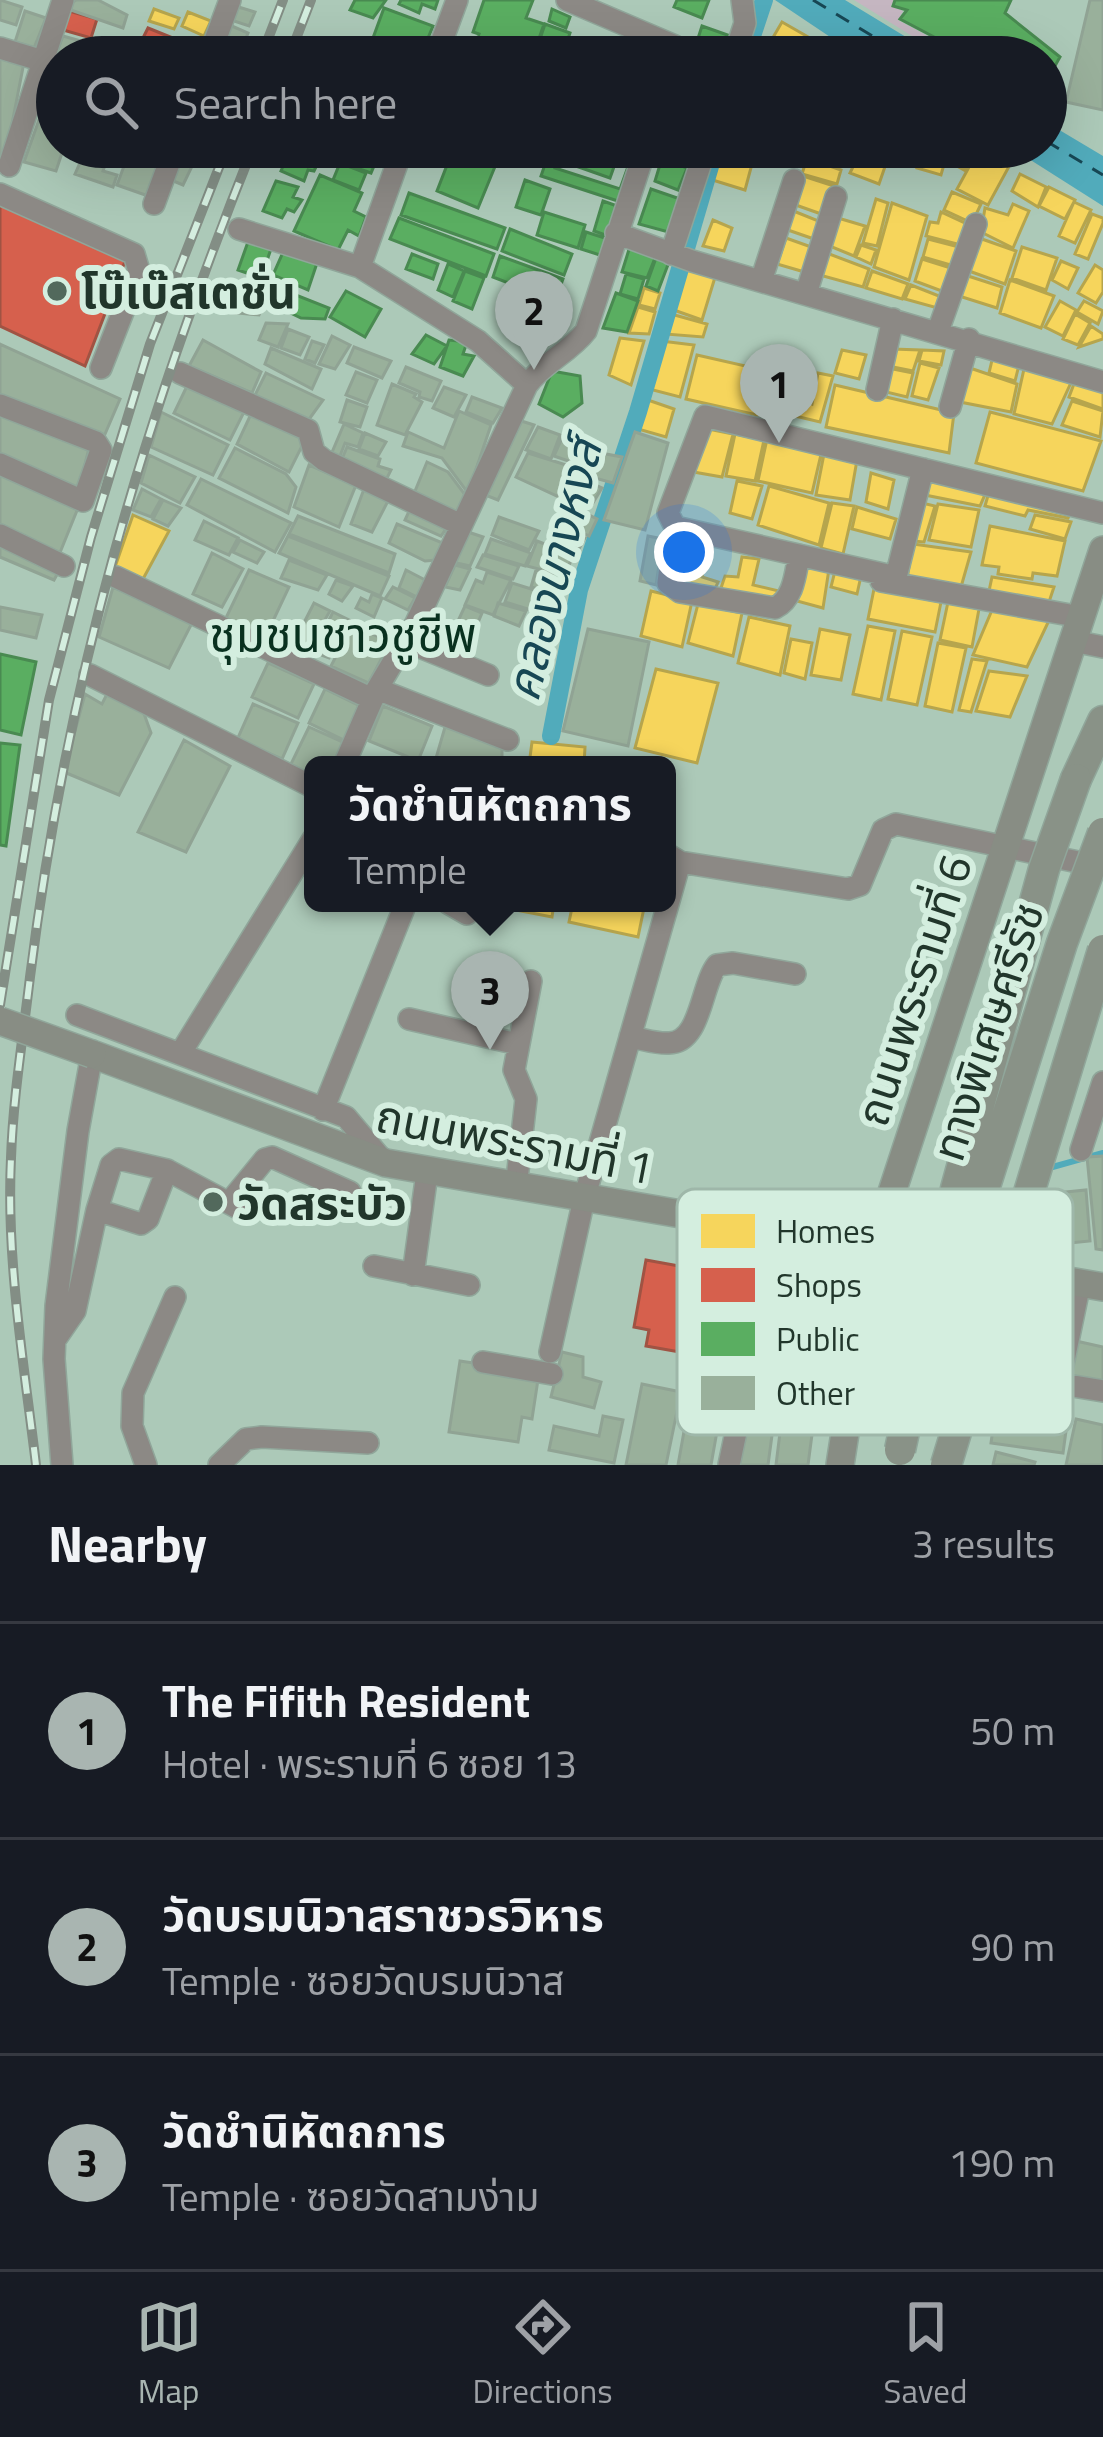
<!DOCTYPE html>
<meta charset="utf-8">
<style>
:root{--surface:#171b24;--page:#242831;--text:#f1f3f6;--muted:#9ea1a6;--line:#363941;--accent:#a9b5b1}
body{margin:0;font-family:"Titillium Web","Noto Sans Thai",sans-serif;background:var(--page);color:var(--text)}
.you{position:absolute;left:684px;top:552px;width:42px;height:42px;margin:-30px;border:9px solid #fff;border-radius:50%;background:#1a73e8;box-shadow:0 0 0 18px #1a73e833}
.badge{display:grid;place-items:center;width:78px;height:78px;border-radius:50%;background:var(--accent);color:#111;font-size:39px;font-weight:700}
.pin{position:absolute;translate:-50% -99px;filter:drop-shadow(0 3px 6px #0008)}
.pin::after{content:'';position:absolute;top:63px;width:42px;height:36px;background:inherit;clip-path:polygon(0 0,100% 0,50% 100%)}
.popup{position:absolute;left:304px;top:756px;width:372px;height:156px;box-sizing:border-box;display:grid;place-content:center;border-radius:18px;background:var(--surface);filter:drop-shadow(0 3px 9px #0005);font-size:39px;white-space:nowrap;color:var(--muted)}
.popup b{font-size:45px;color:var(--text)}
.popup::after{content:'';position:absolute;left:50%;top:100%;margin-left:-24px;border:24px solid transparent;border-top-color:var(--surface)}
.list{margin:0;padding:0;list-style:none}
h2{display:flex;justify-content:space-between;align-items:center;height:156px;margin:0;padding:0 48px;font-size:51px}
h2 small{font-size:39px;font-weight:400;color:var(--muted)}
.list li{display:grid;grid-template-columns:78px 1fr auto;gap:36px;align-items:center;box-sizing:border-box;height:216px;padding:0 48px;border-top:3px solid var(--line)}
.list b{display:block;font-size:45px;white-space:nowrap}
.list p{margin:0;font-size:39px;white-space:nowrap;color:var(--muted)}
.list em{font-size:39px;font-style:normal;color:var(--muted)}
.icon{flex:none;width:66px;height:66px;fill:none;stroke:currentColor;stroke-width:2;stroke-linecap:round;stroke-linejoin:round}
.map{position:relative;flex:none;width:1103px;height:1465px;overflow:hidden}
.search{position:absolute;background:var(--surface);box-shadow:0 12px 48px #0002;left:36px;right:36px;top:36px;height:132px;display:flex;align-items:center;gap:30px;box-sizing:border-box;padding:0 42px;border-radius:66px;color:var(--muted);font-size:45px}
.sheet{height:804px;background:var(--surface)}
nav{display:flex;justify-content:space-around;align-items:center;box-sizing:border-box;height:168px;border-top:3px solid var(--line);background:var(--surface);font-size:33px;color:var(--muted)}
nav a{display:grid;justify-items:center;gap:6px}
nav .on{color:var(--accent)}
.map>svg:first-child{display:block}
.green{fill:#c5b6c1}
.water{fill:#51abbb}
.homes{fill:#f6d55c;stroke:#b6a54d;stroke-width:3}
.shops{fill:#d6604d;stroke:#a05343;stroke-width:3}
.public{fill:#5aae61;stroke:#498a51;stroke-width:3}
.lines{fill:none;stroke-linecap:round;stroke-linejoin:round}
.stream{stroke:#51abbb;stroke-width:6}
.canal{stroke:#51abbb;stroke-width:18}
.ferry{stroke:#174754;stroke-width:3;stroke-dasharray:15 12;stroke-linecap:butt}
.building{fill:#99b09b;stroke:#90a394;stroke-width:3}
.minor-casing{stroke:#90a69a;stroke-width:24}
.major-casing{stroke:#90a69a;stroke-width:30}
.highway-casing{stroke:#90a69a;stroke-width:33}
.minor{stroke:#8c8985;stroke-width:21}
.major{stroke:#888d84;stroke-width:27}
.highway{stroke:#899287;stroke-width:30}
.rail-casing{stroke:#838e85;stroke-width:10}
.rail{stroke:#d4eedf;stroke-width:6;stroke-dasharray:18;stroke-linecap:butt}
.major-bridge-casing{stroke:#90a69a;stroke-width:30;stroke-linecap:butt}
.highway-bridge-casing{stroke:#90a69a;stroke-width:33;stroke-linecap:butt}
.major-bridge{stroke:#888d84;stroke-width:27}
.highway-bridge{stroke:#899287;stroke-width:30}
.poi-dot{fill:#52695c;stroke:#d4eedf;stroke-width:4.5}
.labels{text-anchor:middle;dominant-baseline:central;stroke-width:12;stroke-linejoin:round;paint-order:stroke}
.poi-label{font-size:45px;font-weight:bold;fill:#21362b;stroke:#d4eedf;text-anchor:start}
.street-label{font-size:45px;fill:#21362b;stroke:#d4eedf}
.water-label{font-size:48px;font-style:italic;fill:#174754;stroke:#d4eedf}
.neighbourhood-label{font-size:48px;fill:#09311f;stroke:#d4eedf}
.key{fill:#d4eedf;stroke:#9eb7a9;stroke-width:3}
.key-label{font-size:33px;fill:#21362b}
</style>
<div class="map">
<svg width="1103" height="1465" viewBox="0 0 1103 1465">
<rect width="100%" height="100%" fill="#acc9b8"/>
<path class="green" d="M854 0H894L891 6 903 11 898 20 966 57H946Z
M904 1296 1016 1314 989 1425 880 1405Z"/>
<path class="water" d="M775 0H845L939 57H860Z
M1046 122 1103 156V206L1010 147H1046Z"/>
<path class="homes" d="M154 9 179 18 174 29 149 21Z
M188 12 211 21 204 36 182 26Z
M782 22 810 38 799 57H785L768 46Z
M924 147H949L941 175 917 168Z
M953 147H977L964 170 946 160Z
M980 147 1012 161 988 205 957 189Z
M862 148 889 155 879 184 850 173Z
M714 152 752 164 745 190 706 178Z
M807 158 841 170 837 184 802 174Z
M1020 174 1046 187 1038 207 1012 191Z
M803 176 834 186 824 215 793 204Z
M1049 187 1075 200 1065 219 1039 206Z
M952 192 981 204 972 223 944 210Z
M876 199 888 203 877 246 863 243Z
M1074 202 1091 210 1075 243 1059 236Z
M892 203 927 216 909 280 874 267Z
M1013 204 1029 211 1013 248 981 232 985 208 1008 215Z
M791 210 821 222 814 239 785 229Z
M941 212 969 225 961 245 926 236 930 222 938 223Z
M1092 214 1103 218V223L1088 259 1075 254Z
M838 218 865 226 854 256 827 245Z
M713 220 732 228 724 251 703 246Z
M786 238 814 248 808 273 777 264Z
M979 238 1016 251 1005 284 969 271Z
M928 239 959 247 954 266 923 257Z
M861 245 876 250 871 264 856 257Z
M1022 247 1057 258 1046 290 1012 278Z
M824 252 869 269 863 287 816 274Z
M922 259 954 269 947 293 915 281Z
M1061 261 1078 268 1068 289 1052 280Z
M684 265 716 274 702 320 671 309Z
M1095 265 1103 270V292L1096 303 1078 293Z
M872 271 908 284 902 299 866 288Z
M965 275 1002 287 997 308 959 296Z
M1010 280 1054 296 1041 328 1000 313Z
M911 285 944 298 941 309 905 299Z
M644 288 660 293 655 309 639 305Z
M1060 301 1076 310 1063 336 1045 327Z
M1084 301 1103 311 1098 324 1077 312Z
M638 307 655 312 649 334 629 333Z
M671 314 707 324 703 337 665 334Z
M1075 314 1090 323 1078 345 1063 339Z
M1091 326 1103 334V339L1079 347Z
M620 338 644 341 631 385 609 375Z
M661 341 694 345 680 397 649 389Z
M892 349 920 350 913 371 888 366Z
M842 350 866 355 859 379 835 373Z
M922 350 944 351 941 365 919 361Z
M697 355 767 371 757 415 686 399Z
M993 356 1020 361 1015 381 989 373Z
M1026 360 1074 376 1052 424 1014 414Z
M920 363 939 368 928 400 912 396Z
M888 368 913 373 907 397 882 391Z
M970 368 1017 384 1011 412 960 402Z
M818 373 833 376 820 422 787 414 792 374 812 378 806 401 812 404Z
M1077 376 1103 385V409L1069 397Z
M835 385 954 413 949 453 826 427Z
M645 399 674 409 666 437 638 429Z
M1072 401 1103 411 1100 437 1062 425Z
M990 412 1101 441 1083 491 976 463Z
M703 428 733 434 722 477 688 471Z
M735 434 764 440 755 481 726 476Z
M767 439 822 450 812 493 758 481Z
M824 454 857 460 850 500 816 495Z
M871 473 894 480 888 509 866 502Z
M929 478 986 492 980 506 925 495Z
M737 481 762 486 752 519 730 513Z
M769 486 829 503 819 545 758 525Z
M989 492 1071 511 1068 518 1028 510 1025 516 985 506Z
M832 503 854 506 843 554 821 548Z
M922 503 935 506 924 542 913 541Z
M938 504 979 510 971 547 929 540Z
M857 507 896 519 890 539 852 529Z
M133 515 169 531 143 579 115 567Z
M1035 515 1071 522 1065 539 1030 529Z
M990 526 1065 541 1057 576 1033 573 1032 579 998 574 999 567 982 565Z
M695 535 709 538 702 577 718 582 714 591 674 582 675 571 688 570Z
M913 544 971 552 961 587 907 578Z
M742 557 759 559 753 585 779 591 774 603 720 591 725 576 738 577Z
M806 565 829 569 823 608 797 601Z
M835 571 861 576 857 594 831 587Z
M992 577 1054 587 1049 602 989 591Z
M874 589 941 602 935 632 868 619Z
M651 591 692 601 682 647 641 636Z
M948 602 979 609 972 647 940 640Z
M995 603 1052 614 1027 667 973 655Z
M698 604 742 613 733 656 688 643Z
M749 617 790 626 780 675 738 663Z
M868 626 895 631 881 700 853 694Z
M820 629 850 635 841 680 811 675Z
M902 631 932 637 917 705 888 699Z
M791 639 812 643 805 679 784 673Z
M938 643 966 648 952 712 925 706Z
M972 659 987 661 971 712 959 710Z
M656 669 718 683 697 763 635 748Z
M989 671 1027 676 1010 717 976 711Z
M532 742 585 747 584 765H529Z
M517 903H554L552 917 516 910Z
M573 903H645L638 937 569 922Z"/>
<path class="shops" d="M69 11 97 19 91 38 63 30Z
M148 28 198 48 195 57H183L141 42Z
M0 202 127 256 85 366 0 326Z
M646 1260 811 1290 799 1361 789 1359 781 1370 646 1346 649 1330 634 1327Z"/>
<path class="public" d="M355 0H386L373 18 350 10Z
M401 0H438L435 9 422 4 419 13 399 4Z
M484 0H533L526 18 544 24 534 53 520 49 518 57H471L479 34 473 32Z
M677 0H709L702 18 674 7Z
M895 0H1011L1005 13 1060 57 1046 82V57H972L900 19 907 10 893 6Z
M384 8 433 26 420 57H366Z
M552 9 570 17 566 28 549 21Z
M545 24 570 33 562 57H534Z
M702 26 736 38 730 57H692Z
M630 31 655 40 650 56 624 46Z
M291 147H316L311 156 320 159 314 171 308 170 304 181 281 171Z
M332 147H382L371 173 328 158Z
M454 147H503L478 208 437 191Z
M551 147H562L555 168 620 189 635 147H642L624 203 541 176Z
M579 147H621L610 178 573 165Z
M663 147H701L695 165 661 153Z
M662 158 687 168 678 190 655 181Z
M340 163 366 173 359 190 333 180Z
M320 175 362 193 354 211 366 217 359 236 348 230 338 250 294 231Z
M525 180 550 189 541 215 516 207Z
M276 181 298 187 293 197 302 200 294 212 287 209 282 218 263 211Z
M651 189 683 200 672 233 639 224Z
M409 193 505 228 497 249 401 215Z
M603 201 620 207 611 237 594 231Z
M544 212 585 225 578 248 537 235Z
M399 218 494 254 486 276 390 239Z
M510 229 572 254 564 275 502 251Z
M586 232 608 239 603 256 581 249Z
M249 239 272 246 261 278 238 270Z
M631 243 657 253 647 278 622 272Z
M284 250 317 263 308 290 273 275Z
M412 254 438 264 433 279 406 269Z
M500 256 563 279 555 301 493 277Z
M656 258 669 262 658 291 646 286Z
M448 264 464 271 453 297 438 290Z
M465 271 484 278 472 309 453 301Z
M626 274 644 279 638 299 620 294Z
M273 286 329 308 325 319 301 318 266 301Z
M346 291 381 309 365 337 330 317Z
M616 293 638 301 627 332 603 328Z
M426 335 447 346 434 364 412 354Z
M449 340 467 342 463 354 474 356 463 376 440 367Z
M552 371 580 376 582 403 563 417 539 404Z
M0 654 36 662 21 735 0 730Z
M0 743 20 745 6 846 0 845Z"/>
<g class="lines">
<path class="stream" d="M1049 1168 1103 1153"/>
<path class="canal" d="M745 57 764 0
M551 736 579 590 638 412 711 163"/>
<path class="ferry" d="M813 0 907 57
M1046 141 1103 175"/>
</g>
<path class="building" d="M0 0 22 7 16 25 0 20Z
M76 0H98L127 15 123 28 65 8Z
M1090 0H1103V110L1066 102Z
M232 5 255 12 249 26 228 19Z
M25 11 46 18 34 48 15 42Z
M225 23 248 33 241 51 217 40Z
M63 36 88 43 83 57 54 59Z
M0 53 25 57 5 160 0 159Z
M46 100 57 103V147H64L56 171 24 162Z
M87 147 111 148 103 171 117 175 113 187 75 174Z
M131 147H167L151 197 117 185Z
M175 155 194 162 183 185 166 178Z
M213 290 261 310 259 315 205 310Z
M266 323 288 324 278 347 259 340Z
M288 329 309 337 300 355 281 348Z
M332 336 350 345 335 369 319 364Z
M203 340 261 372 252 393 189 366Z
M312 341 324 345 315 363 305 359Z
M0 344 120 399 102 441 0 398Z
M354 347 391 361 382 378 347 363Z
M271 348 321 369 312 389 265 364Z
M406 367 441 381 432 401 419 397 420 392 399 383Z
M356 372 377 380 367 403 346 395Z
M266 373 323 400 307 422 254 397Z
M392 384 416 394 414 397 422 402 405 435 377 425Z
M187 386 244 412 230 440 174 413Z
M444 387 466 395 454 417 433 408Z
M472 397 502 408 493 423 466 412Z
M347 400 367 407 360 427 340 422Z
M0 411 89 448 78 493 0 457Z
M459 411 491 425 468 493 442 458 403 446 408 432 444 448Z
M161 412 228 445 213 475 151 447Z
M251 414 305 440 289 472 237 444Z
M515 419 534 425 498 500 480 493Z
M344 424 363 433 358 447 345 443 338 461 330 457Z
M538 427 560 435 551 459 526 450Z
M635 432 668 443 645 530 604 520Z
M365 433 386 442 378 456 359 449Z
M562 438 586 444 577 464 554 456Z
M347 447 380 459 378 466 391 470 384 484 340 464Z
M235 448 286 474 296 487 288 513 219 478Z
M590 451 622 457 613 483 580 474Z
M528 453 576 468 557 496 516 477Z
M149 455 195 477 180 503 141 483Z
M427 462 448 472 466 496 457 517 413 496Z
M309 465 356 485 339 527 294 507Z
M0 473 78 508 59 555 0 526Z
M579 478 602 488 591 506 569 496Z
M201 479 291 523 275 552 187 505Z
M142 489 161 499 151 517 133 510Z
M364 489 388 501 372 532 351 524Z
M163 500 181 508 168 526 153 519Z
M569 505 597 519 589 536 560 524Z
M411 507 450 523 441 536 405 520Z
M298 516 395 554 389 573 289 534Z
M499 517 539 531 529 550 492 535Z
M204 521 238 538 229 555 195 540Z
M397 524 445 544 437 560 425 561 389 543Z
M465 531 483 537 470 566 452 562Z
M566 531 585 538 576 554 558 547Z
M288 536 389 576 380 596 279 553Z
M648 536 663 539 656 585 640 581Z
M491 539 531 553 525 566 485 554Z
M240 540 264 552 257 563 233 552Z
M537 541 573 555 565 576 527 566Z
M0 544 59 571 54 580 0 557Z
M212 553 243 569 222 607 193 594Z
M483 555 519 566 513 579 477 567Z
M289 560 327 575 318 590 281 578Z
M455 565 470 569 460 590 445 587Z
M249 570 289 587 264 640 224 622Z
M406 570 429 582 419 598 399 588Z
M536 570 552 575 545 591 531 587Z
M487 572 511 580 493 615 465 605 476 580 483 583Z
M336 580 353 586 342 601 329 594Z
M512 583 541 592 534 611 505 602Z
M113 587 192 623 169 668 99 637Z
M393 587 415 598 408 610 385 599Z
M372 594 382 598 374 617 356 608 361 598 369 602Z
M314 603 330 611 309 647 295 640Z
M498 603 526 611 519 626 494 616Z
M465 606 482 613 469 644 450 638Z
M0 607 42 615 36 638 0 630Z
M333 612 349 620 329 658 313 652Z
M352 625 390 642 369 683 331 666Z
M588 629 649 642 628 746 563 731Z
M268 663 314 684 298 718 252 697Z
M325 689 364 708 348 742 309 723Z
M108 692 143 711 151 733 119 795 64 772 85 694 102 704Z
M253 704 298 723 282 759 237 740Z
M383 706 432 726 418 761 369 741Z
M309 727 349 745 340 765H313V776L290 766Z
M445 727 502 744V765H434Z
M184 740 230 766 186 852 138 832Z
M1103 1156V1250L1096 1249 1087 1157Z
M1086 1190 1090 1241 1059 1244 1055 1193Z
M1021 1327 1054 1333 1044 1379 1011 1372Z
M1076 1341 1103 1347V1390L1067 1383Z
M562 1352 583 1357V1377L601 1382 594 1408 551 1397Z
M460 1361 539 1373 532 1419 522 1417 518 1442 449 1432Z
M965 1377 994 1383 987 1419 957 1413Z
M642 1384 681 1392 666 1465H626Z
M690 1398 722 1403 711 1465H678Z
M997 1399 1069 1409 1063 1453 991 1443Z
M784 1400 816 1404 808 1465H776Z
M746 1409 775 1413 768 1465H737Z
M603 1416 623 1420 614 1463 549 1450 554 1426 599 1436Z
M1076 1419 1103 1425V1465H1066Z
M996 1452 1035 1462 1034 1465H993Z"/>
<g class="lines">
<g class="minor-casing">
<path id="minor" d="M567 0 675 46 676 57
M0 48 43 61
M209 57 230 0
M436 57 457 0
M734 57 745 23 742 0
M9 166 63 0
M0 194 134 254 139 271 101 368
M154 204 175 147
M239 229 360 267 478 341 527 385
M616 233 692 261 1103 382
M671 254 706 147
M360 267 403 147
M761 281 794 180
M806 294 836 197
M938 331 976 224
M180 373 308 430 314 452 324 460 461 525
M877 390 893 319
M0 405 96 442 101 450 83 501 0 464
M950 407 969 339
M923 469 896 577 675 527 668 513 705 416C838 449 971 480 1103 513
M675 527 668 583 680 592 775 608C794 598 795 575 799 555
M0 535 64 566
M116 577 372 699
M881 581 1081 617
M405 641 488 675
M1073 641 1103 647
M90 675 313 787
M377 689 508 740
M344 765 377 689 415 625 527 385C544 362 569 353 586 331L646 147
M313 839 180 1054 346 1117 385 1163
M667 854 680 862 848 889 860 885 883 830 896 824 1102 867
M448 903 467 914
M77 1015 180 1054
M409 1019 518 1044
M630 1037C643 1039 657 1044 669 1043 701 1043 701 985 717 965L733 963 795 974
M323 1110 406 903
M1081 1150 1103 1082
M516 1188 526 1099 514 1070 531 981
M229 1203 265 1159 272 1157 350 1192
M97 1210 111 1165 119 1159 167 1170 238 1208
M374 1266 469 1285
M413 1275 427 1173
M55 1340 75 1311 97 1210 141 1224 148 1219 167 1170
M550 1352 584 1199 680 862
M483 1362 552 1374
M1012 1376 1103 1391
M1059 1384 1080 1283
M62 1465 54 1359 56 1306 78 1131 92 1054
M146 1465 132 1426 133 1393 175 1297
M219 1465 246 1439 262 1437 368 1443
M729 1465 743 1399"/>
</g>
<g class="major-casing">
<path id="major" d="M92 1054 386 1163 1103 1287
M840 1465 874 1247 1103 550"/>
</g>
<g class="highway-casing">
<path id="highway" d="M1076 779 1103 721"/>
</g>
<use href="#minor" class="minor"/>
<use href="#major" class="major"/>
<use href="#highway" class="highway"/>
<g class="rail-casing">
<path id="rail" d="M261 57 283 0
M289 57 311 0
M0 1005 49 700 91 537 150 344 227 147
M36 1465C24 1364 6 1260 11 1158 13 1098 23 1037 30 977 67 681 142 424 253 147"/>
</g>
<use href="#rail" class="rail"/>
<g class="major-bridge-casing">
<path id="major-bridge" d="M0 1021 92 1054"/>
</g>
<g class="highway-bridge-casing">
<path id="highway-bridge" d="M952 1290 1062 943 1103 833
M900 1450 956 1189 1044 869 1076 779
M946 1465 1103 950"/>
</g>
<use href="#major-bridge" class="major-bridge"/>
<use href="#highway-bridge" class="highway-bridge"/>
</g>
<g class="poi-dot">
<circle cx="57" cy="291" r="12"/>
<circle cx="213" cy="1202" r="12"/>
</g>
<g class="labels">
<g class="poi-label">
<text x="81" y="291">โบ๊เบ๊สเตชั่น</text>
<text x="237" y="1202">วัดสระบัว</text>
</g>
<g class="street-label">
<text transform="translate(913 990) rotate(-72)">ถนนพระรามที่ 6</text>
<text transform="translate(987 1031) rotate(-72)">ทางพิเศษศรีรัช</text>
<text transform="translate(515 1141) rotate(11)">ถนนพระรามที่ 1</text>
</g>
<g class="water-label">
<text transform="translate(553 570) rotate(-76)">คลองนางหงส์</text>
</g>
<g class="neighbourhood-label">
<text x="343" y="634">ชุมชนชาวชูชีพ</text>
</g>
</g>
<rect x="677" y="1189" width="396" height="246" rx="18" class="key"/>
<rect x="701" y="1214" width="54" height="34" fill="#f6d55c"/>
<rect x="701" y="1268" width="54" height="34" fill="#d6604d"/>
<rect x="701" y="1322" width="54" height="34" fill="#5aae61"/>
<rect x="701" y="1376" width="54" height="34" fill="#99b09b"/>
<g class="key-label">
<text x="776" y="1243">Homes</text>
<text x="776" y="1297">Shops</text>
<text x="776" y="1351">Public</text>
<text x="776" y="1405">Other</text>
</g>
</svg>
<div class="you"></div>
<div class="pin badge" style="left:779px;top:443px">1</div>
<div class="pin badge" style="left:534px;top:370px">2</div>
<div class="pin badge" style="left:490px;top:1050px">3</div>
<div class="popup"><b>วัดชำนิหัตถการ</b>Temple</div>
<div class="search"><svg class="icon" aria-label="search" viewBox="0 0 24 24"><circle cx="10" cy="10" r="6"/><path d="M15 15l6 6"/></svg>Search here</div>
</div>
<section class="sheet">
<h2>Nearby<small>3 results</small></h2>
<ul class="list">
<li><span class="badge">1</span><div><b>The Fifith Resident</b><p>Hotel · พระรามที่ 6 ซอย 13</p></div><em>50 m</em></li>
<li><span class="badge">2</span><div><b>วัดบรมนิวาสราชวรวิหาร</b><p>Temple · ซอยวัดบรมนิวาส</p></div><em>90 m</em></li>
<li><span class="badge">3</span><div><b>วัดชำนิหัตถการ</b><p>Temple · ซอยวัดสามง่าม</p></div><em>190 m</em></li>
</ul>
</section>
<nav>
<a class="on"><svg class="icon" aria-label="map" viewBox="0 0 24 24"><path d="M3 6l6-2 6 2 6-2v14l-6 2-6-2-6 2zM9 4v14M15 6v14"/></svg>Map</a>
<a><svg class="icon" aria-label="directions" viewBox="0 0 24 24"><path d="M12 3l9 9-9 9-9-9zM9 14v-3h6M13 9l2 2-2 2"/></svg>Directions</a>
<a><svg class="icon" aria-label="saved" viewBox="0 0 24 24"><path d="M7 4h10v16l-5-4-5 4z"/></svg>Saved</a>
</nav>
